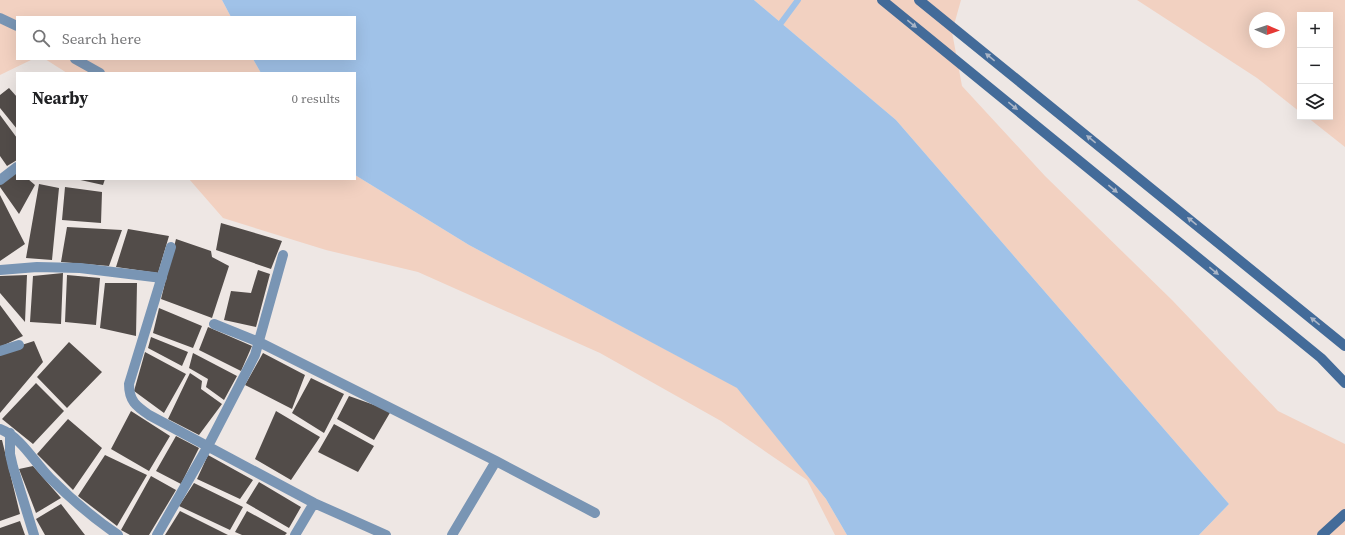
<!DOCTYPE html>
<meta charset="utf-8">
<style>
:root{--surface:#fff;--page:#f2f2f2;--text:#202124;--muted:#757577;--line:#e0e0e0}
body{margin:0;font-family:"Source Serif 4",serif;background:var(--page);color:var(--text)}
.controls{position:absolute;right:12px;top:12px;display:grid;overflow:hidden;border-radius:0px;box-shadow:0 4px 16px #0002}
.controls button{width:36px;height:36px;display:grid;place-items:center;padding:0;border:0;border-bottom:1px solid var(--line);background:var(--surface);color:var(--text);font:20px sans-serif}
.compass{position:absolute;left:1249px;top:12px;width:36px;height:36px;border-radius:50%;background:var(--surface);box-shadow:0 4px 16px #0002;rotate:92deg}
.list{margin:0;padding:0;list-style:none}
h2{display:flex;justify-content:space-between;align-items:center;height:52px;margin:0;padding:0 16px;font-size:17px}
h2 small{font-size:13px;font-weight:400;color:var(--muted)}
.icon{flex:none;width:22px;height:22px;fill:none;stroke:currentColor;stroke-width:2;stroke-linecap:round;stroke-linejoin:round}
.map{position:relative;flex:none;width:1345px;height:535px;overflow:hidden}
.search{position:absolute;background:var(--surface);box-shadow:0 4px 16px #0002;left:16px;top:16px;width:340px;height:44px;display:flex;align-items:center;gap:10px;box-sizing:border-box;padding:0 14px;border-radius:0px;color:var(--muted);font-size:15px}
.panel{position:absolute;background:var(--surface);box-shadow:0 4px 16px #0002;left:16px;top:72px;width:340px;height:108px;border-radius:0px}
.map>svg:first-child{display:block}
.green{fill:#f2d1c1;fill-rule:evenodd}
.water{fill:#a0c2e8}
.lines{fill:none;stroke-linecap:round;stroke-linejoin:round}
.stream{stroke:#a0c2e8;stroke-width:6}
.building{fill:#524c49}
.lane{stroke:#7995b4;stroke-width:10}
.street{stroke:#7995b4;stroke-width:10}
.secondary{stroke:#436b99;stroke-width:10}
.oneway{fill:#aab5c6}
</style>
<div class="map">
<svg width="1345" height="535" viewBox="0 0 1345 535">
<rect width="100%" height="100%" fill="#eee7e4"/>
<path class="green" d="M0 0H222L231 17H17V59H33L0 75Z
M754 0H961L952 32 962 86 1045 176 1172 300 1278 411 1345 444V535H1199L1229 504 896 120Z
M1137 0H1345V147L1307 117H1330V15H1300V112L1257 78ZM1255 18H1279V42H1255Z
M45 59H253L261 73H67Z
M355 175 469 245 738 388 826 499 847 535H835L807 480 721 421 600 353 418 272 326 250 223 218 189 179H355Z"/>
<path class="water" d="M222 0H754L896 120 1229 504 1199 535H847L826 499 737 388 469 245 355 175V73H261L253 59H355V17H231Z"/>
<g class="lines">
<path class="stream" d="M781 23 798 0"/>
</g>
<path class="building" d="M9 88 17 97V129L0 108V95Z
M0 115 17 138V160L7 166 0 156Z
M17 172V179H28L35 185 19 214 0 187V184Z
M76 179H105L103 185Z
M39 184 59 188 52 260 26 258Z
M65 187 102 192 101 223 62 220Z
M0 195 25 244 0 261Z
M221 223 282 241 271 269 216 250Z
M67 227 122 230 109 266 61 262Z
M128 229 169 236 158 273 116 267Z
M176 239 211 251 212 257 229 266 212 318 161 299Z
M258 270 270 274 256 327 224 320 231 291 251 293Z
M63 273 61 324 30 322 33 276Z
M27 275 25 322 0 293V276Z
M67 275 100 278 96 325 65 322Z
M105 283H137L136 336 100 328Z
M0 305 23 336 0 347Z
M159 308 202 326 193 348 153 333Z
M208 327 252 346 241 371 199 350Z
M151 337 188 352 182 366 148 348Z
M34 341 43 362 0 413V352Z
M69 342 102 372 67 408 37 377Z
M145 352 186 374 164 413 134 391Z
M193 353 237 376 224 400 206 387 208 379 189 368Z
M263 353 305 375 292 409 245 385Z
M190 373 202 381 201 389 222 404 199 435 168 419Z
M311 378 344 394 324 433 292 413Z
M36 383 64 411 33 444 2 419Z
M349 396 391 411 374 440 337 419Z
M131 411 170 436 149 471 111 449Z
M276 411 320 437 291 480 255 459Z
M68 419 102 448 73 490 37 454Z
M334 424 374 446 358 472 318 452Z
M176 436 199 448 181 484 156 471Z
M0 440H2L20 514 0 521Z
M105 455 147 475 117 526 78 496Z
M208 455 253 480 240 499 197 479Z
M33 466 61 498 36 513 19 469Z
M151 476 176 490 149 535H130L121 530Z
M259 482 301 507 289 528 246 503Z
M194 483 243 507 230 530 179 506Z
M61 504 85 535H45L36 519Z
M180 511 228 535H165Z
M247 511 287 533 285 535H242L235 532Z
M20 521 25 535H0V528Z"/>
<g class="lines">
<path class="lane" d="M0 351 19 345"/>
<path class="street" d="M0 18 17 26
M75 59 100 73
M0 180 17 167
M171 247 129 384C129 401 136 406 149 415L314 503 386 535
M0 270 37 267 80 268 162 278
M214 324 259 342 496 461 595 513
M0 429C21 437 34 462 50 478 71 499 93 518 118 535
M10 433V454L13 467 34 535
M157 535 208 446 255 355 283 255
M295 535 314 503
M452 535 496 461"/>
<path class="secondary" d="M882 0 1321 358 1345 383
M919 0 1345 346
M1322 535 1345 514"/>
</g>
<defs><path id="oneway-solid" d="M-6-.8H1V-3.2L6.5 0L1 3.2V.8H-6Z"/></defs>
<g class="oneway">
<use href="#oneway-solid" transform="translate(912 24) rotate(39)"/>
<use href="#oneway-solid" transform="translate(990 57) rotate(-141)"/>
<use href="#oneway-solid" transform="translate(1013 106) rotate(39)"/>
<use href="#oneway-solid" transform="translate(1091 139) rotate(-141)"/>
<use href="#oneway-solid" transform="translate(1113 189) rotate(39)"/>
<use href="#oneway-solid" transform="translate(1192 221) rotate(-141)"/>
<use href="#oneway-solid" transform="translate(1214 271) rotate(39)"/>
<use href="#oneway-solid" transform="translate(1315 321) rotate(-141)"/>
</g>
</svg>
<div class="controls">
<button>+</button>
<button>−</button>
<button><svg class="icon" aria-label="layers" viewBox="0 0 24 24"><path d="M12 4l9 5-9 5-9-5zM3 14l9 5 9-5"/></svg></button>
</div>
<svg class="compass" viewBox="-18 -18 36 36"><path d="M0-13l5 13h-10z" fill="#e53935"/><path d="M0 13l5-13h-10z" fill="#757577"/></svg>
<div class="search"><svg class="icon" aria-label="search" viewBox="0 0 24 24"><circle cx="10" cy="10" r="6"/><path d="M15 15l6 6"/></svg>Search here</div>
<section class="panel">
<h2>Nearby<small>0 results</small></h2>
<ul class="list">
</ul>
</section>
</div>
